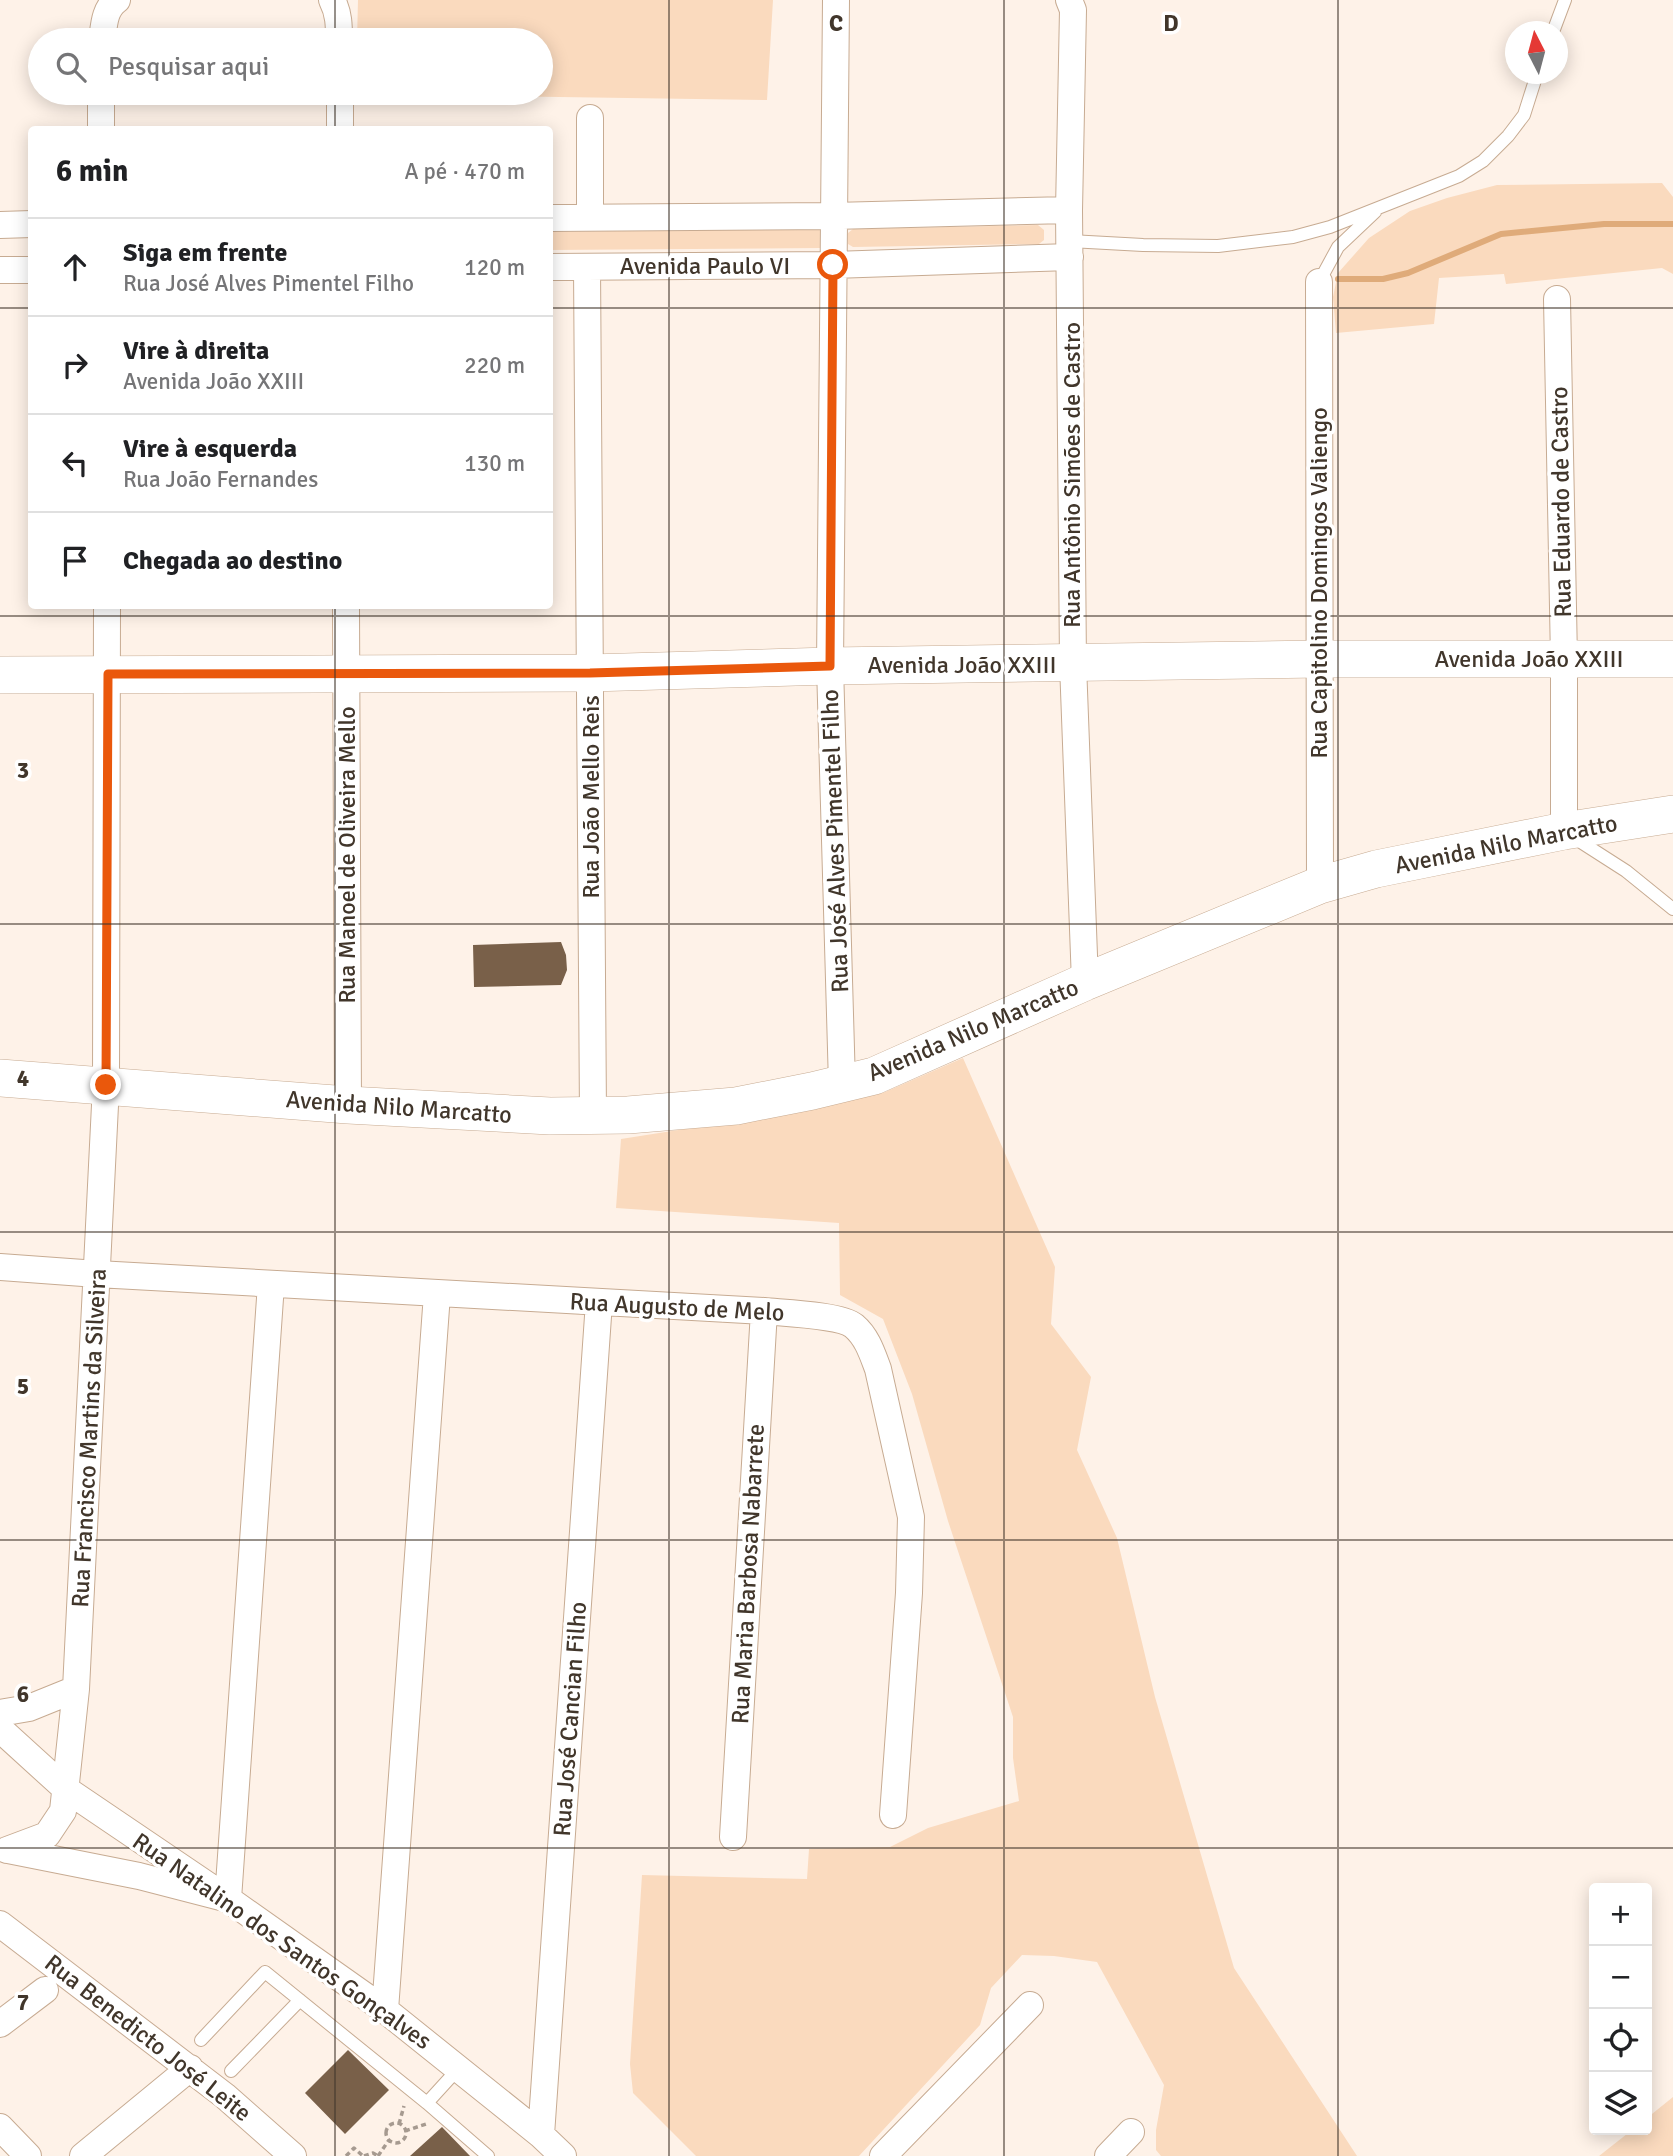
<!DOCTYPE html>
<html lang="pt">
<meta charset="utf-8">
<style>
:root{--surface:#fff;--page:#f6f6f6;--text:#202124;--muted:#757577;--line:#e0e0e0}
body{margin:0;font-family:Signika,sans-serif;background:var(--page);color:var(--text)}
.controls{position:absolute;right:21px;bottom:21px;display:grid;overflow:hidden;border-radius:7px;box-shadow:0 4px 18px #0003}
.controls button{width:63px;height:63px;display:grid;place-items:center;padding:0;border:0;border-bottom:2px solid var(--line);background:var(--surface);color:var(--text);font:35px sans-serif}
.compass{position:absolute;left:1505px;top:21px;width:63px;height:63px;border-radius:50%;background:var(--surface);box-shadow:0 4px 18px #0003;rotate:354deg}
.stop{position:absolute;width:21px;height:21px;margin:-16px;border:5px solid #ea580c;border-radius:50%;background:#fff}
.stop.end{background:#ea580c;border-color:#fff;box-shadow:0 2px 7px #0008}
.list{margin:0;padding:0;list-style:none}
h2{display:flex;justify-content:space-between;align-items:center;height:91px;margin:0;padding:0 28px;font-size:30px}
h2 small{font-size:23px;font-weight:400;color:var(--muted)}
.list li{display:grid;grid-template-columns:46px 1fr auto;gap:21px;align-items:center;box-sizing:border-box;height:98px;padding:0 28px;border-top:2px solid var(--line)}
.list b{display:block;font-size:26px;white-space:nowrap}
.list p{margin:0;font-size:23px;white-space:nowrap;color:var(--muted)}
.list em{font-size:23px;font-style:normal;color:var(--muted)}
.icon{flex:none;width:38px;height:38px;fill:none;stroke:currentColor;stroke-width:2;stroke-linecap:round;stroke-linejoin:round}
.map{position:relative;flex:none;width:1673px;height:2156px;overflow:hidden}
.search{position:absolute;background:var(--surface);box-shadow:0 4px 18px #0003;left:28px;top:28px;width:525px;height:77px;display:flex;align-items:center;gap:18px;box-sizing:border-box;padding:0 24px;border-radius:38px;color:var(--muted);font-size:26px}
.panel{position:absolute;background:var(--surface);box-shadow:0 4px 18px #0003;left:28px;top:126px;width:525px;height:483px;border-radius:7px}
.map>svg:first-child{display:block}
.green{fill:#fadabe}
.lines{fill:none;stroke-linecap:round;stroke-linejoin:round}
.stream{stroke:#dfab7a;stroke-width:6}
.building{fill:#796049}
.lane-casing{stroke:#c7ab92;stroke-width:14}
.street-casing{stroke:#c7ab92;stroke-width:28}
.secondary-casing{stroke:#c7ab92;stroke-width:38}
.path{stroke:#a69a90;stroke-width:3.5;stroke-dasharray:5 3.5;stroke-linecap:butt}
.lane{stroke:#fff;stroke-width:12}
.street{stroke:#fff;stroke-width:26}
.secondary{stroke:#fff;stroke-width:37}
.route{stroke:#ea580c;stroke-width:9}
.grid{fill:none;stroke:#41362b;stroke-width:2;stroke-opacity:0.55}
.labels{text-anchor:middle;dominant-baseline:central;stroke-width:7;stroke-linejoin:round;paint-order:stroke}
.street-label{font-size:24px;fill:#41362b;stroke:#fff}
.grid-label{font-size:23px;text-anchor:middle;font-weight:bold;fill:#41362b;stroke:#fff;stroke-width:7;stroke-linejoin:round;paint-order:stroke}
</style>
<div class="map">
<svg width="1673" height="2156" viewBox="0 0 1673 2156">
<rect width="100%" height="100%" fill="#fef2e8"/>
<path class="green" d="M358 0H773L767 100 356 94 541 93V40H357Z
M1662 183 1673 197V274L1662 268 1506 284 1504 274 1439 278 1434 324 1336 333 1333 297 1338 273 1369 238 1410 211 1447 198 1497 185Z
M1038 225 1044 230V240L1039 244 853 247 848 244V233L853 229Z
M819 228 823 230V247L820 248 550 250V232Z
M963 1058 1055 1267 1051 1324 1091 1377 1077 1450 1117 1538 1155 1697 1234 1968 1357 2156H1161L1156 2150V2130L1164 2085 1097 1962 1054 1956 1022 1955 991 1988 980 2025 859 2156H696L633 2093 630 2064 642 1875 807 1879 809 1849 890 1847 928 1828 1019 1801 1013 1758V1717L948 1521 912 1394 883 1319 840 1295 839 1223 616 1208 621 1139 811 1109 885 1092Z
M1673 2097V2156H1599L1632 2130H1647V2118Z"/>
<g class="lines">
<path class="stream" d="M1338 279H1383L1408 273 1501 234 1604 224H1673"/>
</g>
<path class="building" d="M561 942 566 955 567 970 561 985 474 987 473 945Z
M348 2050 389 2090 345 2134 305 2093Z
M442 2127 470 2156H410Z"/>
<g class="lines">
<g class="lane-casing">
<path id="lane" d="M1553 32 1565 0
M1070 241 1143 245 1218 246 1293 237 1330 227 1459 176 1483 161 1508 136 1524 115 1537 74
M1319 282 1338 247 1375 212
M1573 837 1626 871 1673 909
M201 2040 265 1972 427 2103
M458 2069 427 2103 488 2156
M231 2071 300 2000"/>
</g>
<g class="street-casing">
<path id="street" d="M332 0C339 13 339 26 339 40
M836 0 830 666 842 1084
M1069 0 1073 10 1069 210 1073 664 1085 982
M102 40C104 26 104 9 117 0
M101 93V130
M340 93V130
M590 217V118
M550 218 833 216 1069 210
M0 225 32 224
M550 267 833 265 1070 257
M587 267 593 1116
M0 270H32
M1319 282 1320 885
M1557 299 1564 659V831
M346 606 348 1105
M0 1267 97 1274 764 1311C783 1313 841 1315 854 1326 867 1337 872 1353 878 1369L911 1517 909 1593 893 1815
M0 1713 29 1708 76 1689
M0 1729 67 1790 228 1899 385 2010 541 2135 563 2156
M733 1837 764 1311
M7 1850 47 1835 63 1811 76 1689 106 1085 107 606
M8 1850 139 1876 228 1899 271 1284
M0 1924 225 2096 293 2156
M385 2010 437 1294
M0 2024 45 1990
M0 2127 28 2156
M541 2135 599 1302
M83 2156 190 2068
M883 2156 1030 2005
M1108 2156 1131 2132"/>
</g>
<g class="secondary-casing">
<path id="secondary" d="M0 675 590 673 830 666 1319 659H1673
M0 1078 348 1105 550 1116 628 1115 736 1106 812 1091 874 1076 1085 982 1320 885 1376 869 1564 831 1673 814"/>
</g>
<path class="path" d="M386 2133a10 10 0 1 1 20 0a10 10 0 1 1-20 0Z
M399 2124 404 2106
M405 2131 426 2124
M346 2156 354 2148 363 2156
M364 2156 373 2153 378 2156
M378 2156 389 2140"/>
<use href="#lane" class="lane"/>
<use href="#street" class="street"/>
<use href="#secondary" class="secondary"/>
</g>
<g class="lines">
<path class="route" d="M106 1085 108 674 590 673 830 666 833 265"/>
</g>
<path class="grid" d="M335 0V40M669 0V2156M1004 0V2156M1338 0V2156M335 93V130M0 308H32M550 308H1673M335 606V2156M0 616H1673M0 924H1673M0 1232H1673M0 1540H1673M0 1848H1673"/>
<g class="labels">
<g class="street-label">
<text x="705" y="266">Avenida Paulo VI</text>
<text transform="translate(1072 475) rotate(-90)">Rua Antônio Simões de Castro</text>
<text transform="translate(1561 502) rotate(-91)">Rua Eduardo de Castro</text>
<text transform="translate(1319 583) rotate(-90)">Rua Capitolino Domingos Valiengo</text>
<text x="1529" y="659">Avenida João XXIII</text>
<text x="962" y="665">Avenida João XXIII</text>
<text transform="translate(591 797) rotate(-90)">Rua João Mello Reis</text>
<text transform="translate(835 841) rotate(-92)">Rua José Alves Pimentel Filho</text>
<text transform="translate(1506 844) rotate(-11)">Avenida Nilo Marcatto</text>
<text transform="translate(347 855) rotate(-90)">Rua Manoel de Oliveira Mello</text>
<text transform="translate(973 1030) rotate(-23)">Avenida Nilo Marcatto</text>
<text transform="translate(399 1107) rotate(4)">Avenida Nilo Marcatto</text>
<text transform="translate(677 1307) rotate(3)">Rua Augusto de Melo</text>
<text transform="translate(89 1438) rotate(-87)">Rua Francisco Martins da Silveira</text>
<text transform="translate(748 1574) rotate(-87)">Rua Maria Barbosa Nabarrete</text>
<text transform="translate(570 1719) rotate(-86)">Rua José Cancian Filho</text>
<text transform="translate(282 1941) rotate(35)">Rua Natalino dos Santos Gonçalves</text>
<text transform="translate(148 2038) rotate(38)">Rua Benedicto José Leite</text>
</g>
</g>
<g class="grid-label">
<text x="836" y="31">C</text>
<text x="1171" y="31">D</text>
<text x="23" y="778">3</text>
<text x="23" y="1086">4</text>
<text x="23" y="1394">5</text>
<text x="23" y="1702">6</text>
<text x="23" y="2010">7</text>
</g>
</svg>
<div class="controls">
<button>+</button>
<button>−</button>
<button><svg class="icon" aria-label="locate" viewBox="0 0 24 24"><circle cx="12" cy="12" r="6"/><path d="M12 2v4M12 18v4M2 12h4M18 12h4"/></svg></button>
<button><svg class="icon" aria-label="layers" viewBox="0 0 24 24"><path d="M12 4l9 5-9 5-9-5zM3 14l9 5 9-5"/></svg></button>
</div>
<svg class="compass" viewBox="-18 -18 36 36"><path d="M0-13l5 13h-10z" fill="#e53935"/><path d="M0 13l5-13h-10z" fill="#757577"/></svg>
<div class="stop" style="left:833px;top:265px"></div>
<div class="stop end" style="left:106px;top:1085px"></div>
<div class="search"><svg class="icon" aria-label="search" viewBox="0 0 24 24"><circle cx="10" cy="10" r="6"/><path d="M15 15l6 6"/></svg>Pesquisar aqui</div>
<section class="panel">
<h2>6 min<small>A pé · 470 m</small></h2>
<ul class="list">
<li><svg class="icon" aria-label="ahead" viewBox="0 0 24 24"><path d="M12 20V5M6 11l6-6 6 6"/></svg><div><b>Siga em frente</b><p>Rua José Alves Pimentel Filho</p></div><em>120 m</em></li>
<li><svg class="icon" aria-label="right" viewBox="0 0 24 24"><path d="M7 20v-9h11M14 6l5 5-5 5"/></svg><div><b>Vire à direita</b><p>Avenida João XXIII</p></div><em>220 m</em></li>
<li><svg class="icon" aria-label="left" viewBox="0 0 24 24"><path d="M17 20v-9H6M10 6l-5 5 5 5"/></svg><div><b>Vire à esquerda</b><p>Rua João Fernandes</p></div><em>130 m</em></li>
<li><svg class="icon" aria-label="arrive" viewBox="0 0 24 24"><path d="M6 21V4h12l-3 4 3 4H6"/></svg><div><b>Chegada ao destino</b></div></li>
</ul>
</section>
</div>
